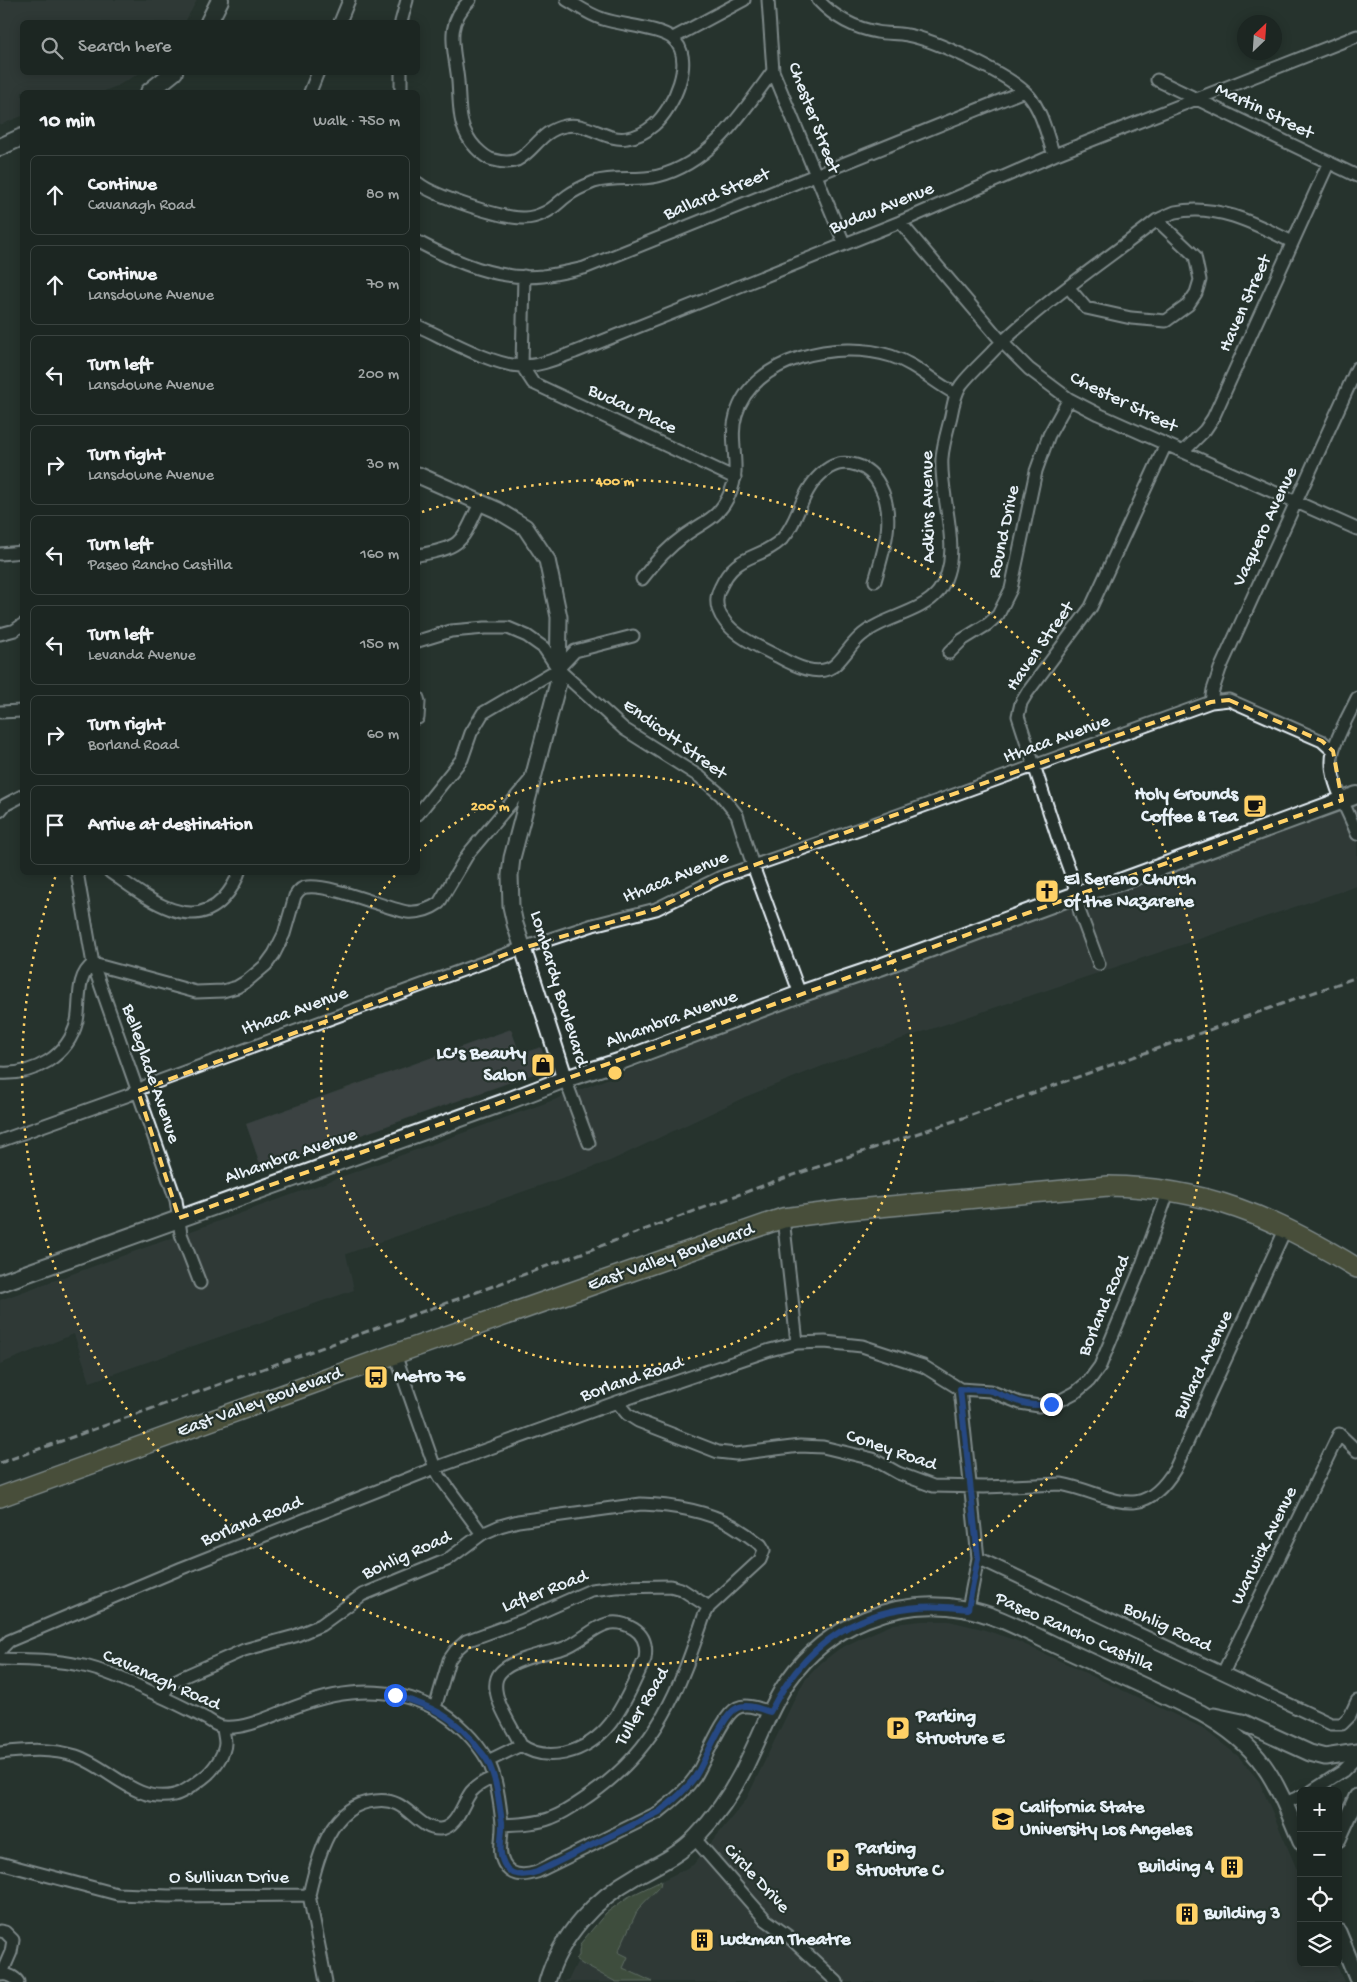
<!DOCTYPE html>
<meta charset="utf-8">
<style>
:root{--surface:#1c2622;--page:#252e2a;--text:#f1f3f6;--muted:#a0a5a5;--line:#3a4340}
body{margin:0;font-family:"Gochi Hand",sans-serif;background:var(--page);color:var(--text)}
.controls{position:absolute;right:15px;bottom:15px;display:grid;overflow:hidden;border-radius:8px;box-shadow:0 2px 12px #0003}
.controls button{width:45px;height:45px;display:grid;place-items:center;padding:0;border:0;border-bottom:1px solid var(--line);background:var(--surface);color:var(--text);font:25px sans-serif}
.compass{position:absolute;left:1237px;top:15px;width:45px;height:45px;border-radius:50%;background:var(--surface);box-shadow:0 2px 12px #0003;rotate:25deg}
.stop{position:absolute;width:15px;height:15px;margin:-11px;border:4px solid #2563eb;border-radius:50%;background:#fff}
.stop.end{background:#2563eb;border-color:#fff;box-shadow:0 1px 5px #0008}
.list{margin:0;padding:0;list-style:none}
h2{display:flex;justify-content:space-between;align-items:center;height:65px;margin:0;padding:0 20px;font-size:21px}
h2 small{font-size:16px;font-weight:400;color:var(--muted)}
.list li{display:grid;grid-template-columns:32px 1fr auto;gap:15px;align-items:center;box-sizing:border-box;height:80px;margin:0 10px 10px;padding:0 10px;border:1px solid var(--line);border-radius:8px}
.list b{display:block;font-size:19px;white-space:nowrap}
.list p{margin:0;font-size:16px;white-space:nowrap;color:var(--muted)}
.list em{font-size:16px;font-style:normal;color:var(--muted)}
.icon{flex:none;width:28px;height:28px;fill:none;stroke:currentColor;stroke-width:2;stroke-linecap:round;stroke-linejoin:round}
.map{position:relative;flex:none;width:1357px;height:1982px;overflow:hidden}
.search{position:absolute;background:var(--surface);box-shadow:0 2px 12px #0003;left:20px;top:20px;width:400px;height:55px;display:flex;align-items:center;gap:12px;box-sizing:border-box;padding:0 18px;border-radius:8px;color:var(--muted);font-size:19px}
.panel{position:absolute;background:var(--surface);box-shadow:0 2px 12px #0003;left:20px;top:90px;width:400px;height:785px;border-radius:8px}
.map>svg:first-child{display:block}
.built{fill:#3a4342}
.green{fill:#5b6e51;stroke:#a2b0a4}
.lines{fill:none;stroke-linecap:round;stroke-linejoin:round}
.minor-casing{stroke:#e8f1f8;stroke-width:15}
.tertiary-casing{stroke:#e8f1f8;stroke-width:19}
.secondary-casing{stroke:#e8f1f8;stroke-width:20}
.primary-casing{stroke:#e8f1f8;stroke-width:22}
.minor{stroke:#26332d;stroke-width:11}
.tertiary{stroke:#26332d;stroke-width:15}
.secondary{stroke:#26332d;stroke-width:16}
.primary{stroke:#71704a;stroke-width:19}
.rail{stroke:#e8f1f8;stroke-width:3;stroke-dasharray:8 4;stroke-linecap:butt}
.route{stroke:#2563eb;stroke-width:6}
.marked{fill:none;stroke:#ffd166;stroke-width:4;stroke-dasharray:10 6;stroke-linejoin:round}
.ring{fill:none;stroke:#ffd166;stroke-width:2.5;stroke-dasharray:2.5 5}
.labels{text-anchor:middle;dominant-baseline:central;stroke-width:4.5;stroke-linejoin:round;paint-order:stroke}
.street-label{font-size:19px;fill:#e8f1f8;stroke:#26332d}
.poi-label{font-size:19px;font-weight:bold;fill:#e8f1f8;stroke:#26332d;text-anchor:start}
.centre{fill:#ffd166;stroke:#26332d;stroke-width:2.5}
.ring-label{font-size:15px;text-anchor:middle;font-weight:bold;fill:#ffd166;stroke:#26332d;stroke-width:4.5;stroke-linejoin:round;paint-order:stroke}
</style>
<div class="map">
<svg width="1357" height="1982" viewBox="0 0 1357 1982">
<rect width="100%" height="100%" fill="#26332d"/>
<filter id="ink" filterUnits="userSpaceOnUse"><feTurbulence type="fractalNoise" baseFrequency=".02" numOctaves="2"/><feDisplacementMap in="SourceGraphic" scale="10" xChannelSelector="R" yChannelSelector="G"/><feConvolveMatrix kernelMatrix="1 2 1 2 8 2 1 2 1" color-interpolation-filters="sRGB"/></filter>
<g filter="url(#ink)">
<path class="built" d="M0 0H197L185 22H22V72L140 73 117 86 102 92H22V116L0 125Z
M1357 800V886L830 1063 745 1097 610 1161 346 1254 354 1290 90 1382 74 1334 0 1364V1300L565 1096 803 999Z
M511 1029 520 1054 541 1047 548 1069 262 1170 246 1124Z
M922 1621H949L982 1629 1017 1641 1201 1727 1238 1756 1259 1781 1301 1879V1963H1336L1344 1982H558L560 1978 563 1982 569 1979 580 1956 639 1892 693 1865 746 1800 798 1692 805 1680 821 1663 839 1649 861 1638 894 1624Z"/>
<path class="green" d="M661 1881 660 1886 638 1909 618 1952 628 1957 623 1968 653 1982H616L582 1964 575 1959 579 1956V1950L581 1945 580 1944 606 1913 628 1897Z"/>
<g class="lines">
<g class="minor-casing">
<path id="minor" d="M470 0C443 26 455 49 458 81 460 106 457 128 476 148 481 153 487 159 494 160 501 162 510 163 517 160 535 151 540 131 565 126 587 121 607 142 627 138 637 137 647 131 654 125 673 109 697 58 672 38 660 28 621 25 603 19 590 15 579 7 567 0
M768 0 773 71 844 243
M818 0C834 17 854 28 877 32 887 34 898 33 907 35 935 40 1011 75 1029 96 1042 111 1047 136 1054 155
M340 22 349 0
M401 22 407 0
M673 38 744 0
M401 72V92
M1157 80 1357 176
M310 92 318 72
M418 183C434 196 503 219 524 218 531 218 540 215 546 212 554 208 560 201 567 196 575 190 584 186 594 182 615 176 637 181 658 176 711 163 742 113 773 71
M900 222 1002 342 1029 369 1069 399 1098 414 1357 529
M418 242C456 262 498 281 543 276 557 274 571 271 584 268L1024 91
M524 276 522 366 533 383 735 478
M1069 288 1086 308 1131 318 1166 321 1188 305 1196 293 1200 280 1195 256 1157 220
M418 326C445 338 493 366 522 366 540 366 558 358 575 352L900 222 1054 155 1357 36
M1183 452 1205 430 1213 418 1329 162
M0 554 22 552
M418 555C463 547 461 543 480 503
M642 579C654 563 667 548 684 536 704 521 719 519 730 493 742 468 728 441 736 415 752 357 840 339 891 356 916 364 933 382 956 394
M875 581C884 549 896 517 880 486 875 476 867 468 856 465 842 461 832 464 821 474 800 493 799 521 782 539 759 561 736 552 720 588 717 594 716 602 718 609 726 633 757 646 777 656 793 665 821 680 837 663 846 654 852 643 862 635 883 617 921 613 938 592 966 555 939 499 942 458 943 444 948 429 951 416 953 405 955 394 961 385 971 372 984 361 995 349 1044 301 1103 262 1157 220 1163 218 1169 214 1175 212 1217 203 1256 224 1292 242
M0 634 15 630 22 625
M418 641 451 631 485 628H508L527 636 544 648 558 669 624 729 700 777 721 795 737 815 753 866 800 994
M949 653 962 640 988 624 998 615 1011 589 1036 471 1049 435 1069 399
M418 698 419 702 418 718
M1357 698C1350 713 1336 737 1333 752 1327 780 1348 809 1357 834
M1211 702 1213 690 1220 669 1357 368
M0 712 22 711
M0 811 5 805 22 796
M418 814 462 759 471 733 483 713 558 669 575 651 633 636
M77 872 93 964 176 1200 181 1234 200 1283
M110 872C141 893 189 935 223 899 230 891 236 882 239 872
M1099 964 1080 913 1073 880 1057 836 1018 716 1021 703 1027 693 1091 607 1166 444
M0 1073C34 1075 68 1057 77 1021 81 1002 75 977 93 964L196 992 223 991 237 987 247 981 266 965 274 954 284 934 295 896C298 891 302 887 307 887 330 884 382 907 407 912 419 913 429 910 439 903L468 854 531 779
M565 1079 589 1143
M0 1141 129 1095 146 1086 523 948 593 925 656 909 721 877 882 821 1211 702 1229 700 1322 741 1333 751
M783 1218 797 1343
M395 1354 435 1468 440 1477 482 1534
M960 1389 978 1558 968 1609
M617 1402 627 1414 638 1421 718 1452 736 1454 800 1446 823 1447 873 1459 898 1473 933 1486 984 1487 1061 1484C1110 1493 1140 1527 1175 1469L1286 1228
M978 1558 1331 1724H1342L1350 1716 1357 1701
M0 1650 9 1641 182 1568 435 1468 617 1402 770 1350 797 1343 825 1342 862 1346 923 1366 960 1389 990 1391 1020 1403 1039 1406 1061 1400 1076 1392 1089 1381 1100 1366 1140 1270 1169 1190
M0 1659C26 1660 53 1659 79 1665 106 1670 134 1684 160 1696 176 1703 191 1711 207 1719 212 1722 218 1727 224 1727 244 1729 267 1718 285 1711 335 1690 385 1683 434 1708 455 1719 476 1740 488 1761 497 1778 500 1804 502 1823 503 1836 497 1852 504 1864 511 1877 525 1876 537 1872L659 1812C672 1802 685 1791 695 1777 705 1762 722 1715 737 1708 747 1703 760 1709 771 1712
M1223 1673 1339 1434 1357 1451
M162 1696 171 1683 185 1676 244 1650 295 1636 321 1625 362 1595 447 1560 482 1534 500 1526 518 1521 641 1504C671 1505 706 1511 732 1525 742 1531 752 1538 761 1545L764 1550 760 1560 709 1607 704 1616C679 1690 658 1748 590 1795 578 1803 565 1813 551 1818 536 1824 518 1824 502 1825
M435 1708 449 1660 456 1650 466 1641 521 1621 591 1590 616 1587 670 1586 681 1589 709 1607
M0 1753C26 1750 51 1748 76 1756 109 1767 136 1804 174 1795 184 1793 195 1784 203 1778 213 1771 225 1754 225 1743 225 1738 223 1732 223 1727
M488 1761 521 1745C513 1728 490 1697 497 1678 503 1661 545 1653 561 1649 587 1642 603 1609 634 1629 645 1636 647 1647 645 1659 626 1698 612 1742 565 1753 549 1756 534 1755 521 1745
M1312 1791 1343 1771 1357 1757
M1285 1803 1301 1796
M695 1839 766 1920 788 1936 837 1982
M0 1863 117 1894 168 1896 309 1895C317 1859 330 1804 375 1801 382 1800 391 1801 397 1804 411 1810 423 1830 440 1829 457 1828 462 1804 471 1792 477 1785 485 1781 493 1778
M309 1895 326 1982
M0 1931 5 1932 13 1940 11 1952 1 1975
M0 1975C7 1974 14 1976 18 1982"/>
</g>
<g class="tertiary-casing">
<path id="tertiary" d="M418 475 497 510 525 527 547 560 559 617 558 683 512 858 510 875 511 906 515 924 565 1079
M1214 1716 1242 1722 1310 1753 1325 1757 1357 1752
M1338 1839 1357 1797
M1338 1932 1357 1978
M547 1982C560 1936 595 1899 636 1876 657 1865 681 1854 697 1836 721 1811 739 1782 753 1750 764 1727 773 1702 788 1681 827 1625 898 1596 965 1609 996 1614 1029 1633 1057 1646 1105 1668 1153 1690 1201 1713 1263 1747 1275 1779 1301 1842"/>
</g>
<g class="secondary-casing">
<path id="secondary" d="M209 22 220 0
M149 92 174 72
M0 147 22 137
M0 1283 508 1101 565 1079 621 1061 800 994 880 967 1076 895 1120 882 1357 795"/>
</g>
<g class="primary-casing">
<path id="primary" d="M0 1497 395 1354 783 1218 846 1210 1108 1186C1205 1187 1276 1218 1357 1268"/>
</g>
<use href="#minor" class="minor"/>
<use href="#tertiary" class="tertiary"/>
<use href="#secondary" class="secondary"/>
<use href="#primary" class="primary"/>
<path class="rail" d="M0 1463 477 1292 770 1183 963 1118 1357 977"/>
</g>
</g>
<g class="lines" filter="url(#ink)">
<path class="route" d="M395 1695C430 1706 455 1716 477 1747 481 1752 486 1757 488 1762 497 1780 499 1802 502 1822 503 1835 497 1851 504 1864 510 1877 525 1876 537 1872L659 1812C672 1802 685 1791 695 1777 705 1762 722 1715 737 1708 747 1703 760 1709 770 1712 811 1632 878 1596 968 1609L978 1558 960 1389C969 1390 982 1389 991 1391 1015 1399 1023 1408 1051 1404"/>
</g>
<path d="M0 0H1357V1982H0ZM1229 700 1322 741 1333 751 1342 800 179 1218 138 1091 523 948 656 909 721 877 1211 702Z" fill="#26332d" fill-opacity=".55" fill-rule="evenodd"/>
<path class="marked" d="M1229 700 1322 741 1333 751 1342 800 179 1218 138 1091 523 948 656 909 721 877 1211 702Z"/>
<g class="ring">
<path d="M419 851A296 296 0 1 1 397 873"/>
<path d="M422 512A593 593 0 1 1 56 875"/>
</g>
<defs>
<g id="cafe-square" transform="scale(1.25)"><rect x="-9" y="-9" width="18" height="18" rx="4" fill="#ffd166" stroke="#26332d"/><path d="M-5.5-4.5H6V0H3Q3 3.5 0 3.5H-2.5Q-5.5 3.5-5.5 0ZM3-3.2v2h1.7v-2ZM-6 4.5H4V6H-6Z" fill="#111"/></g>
<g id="church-square" transform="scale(1.25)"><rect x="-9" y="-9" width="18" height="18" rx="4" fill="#ffd166" stroke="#26332d"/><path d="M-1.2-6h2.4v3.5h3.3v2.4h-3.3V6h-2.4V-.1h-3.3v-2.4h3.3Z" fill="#111"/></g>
<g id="shop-square" transform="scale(1.25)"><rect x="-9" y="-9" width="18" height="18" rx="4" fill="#ffd166" stroke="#26332d"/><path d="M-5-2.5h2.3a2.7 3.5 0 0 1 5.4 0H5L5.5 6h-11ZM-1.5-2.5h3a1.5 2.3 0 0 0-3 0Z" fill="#111"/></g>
<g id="bus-square" transform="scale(1.25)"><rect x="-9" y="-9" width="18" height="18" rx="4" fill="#ffd166" stroke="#26332d"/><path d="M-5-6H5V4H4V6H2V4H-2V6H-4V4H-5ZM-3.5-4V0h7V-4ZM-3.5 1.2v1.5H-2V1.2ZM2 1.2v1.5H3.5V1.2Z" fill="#111"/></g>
<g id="parking-square" transform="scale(1.25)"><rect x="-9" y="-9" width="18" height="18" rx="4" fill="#ffd166" stroke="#26332d"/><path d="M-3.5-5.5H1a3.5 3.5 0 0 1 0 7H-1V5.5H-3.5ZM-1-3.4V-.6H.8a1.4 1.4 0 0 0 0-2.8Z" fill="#111"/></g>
<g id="university-square" transform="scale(1.25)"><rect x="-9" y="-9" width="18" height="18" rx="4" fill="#ffd166" stroke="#26332d"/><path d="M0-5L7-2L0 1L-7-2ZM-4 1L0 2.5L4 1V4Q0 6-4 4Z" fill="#111"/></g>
<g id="building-square" transform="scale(1.25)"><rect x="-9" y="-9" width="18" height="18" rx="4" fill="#ffd166" stroke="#26332d"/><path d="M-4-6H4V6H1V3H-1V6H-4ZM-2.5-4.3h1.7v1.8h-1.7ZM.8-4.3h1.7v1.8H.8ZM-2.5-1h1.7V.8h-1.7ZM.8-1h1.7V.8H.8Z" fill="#111"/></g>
</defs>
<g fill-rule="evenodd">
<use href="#cafe-square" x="1255" y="806"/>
<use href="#church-square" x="1047" y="891"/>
<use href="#shop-square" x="543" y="1065"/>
<use href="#bus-square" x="376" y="1377"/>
<use href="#parking-square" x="898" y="1728"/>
<use href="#university-square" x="1003" y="1819"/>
<use href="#parking-square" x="838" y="1860"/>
<use href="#building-square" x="1232" y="1867"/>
<use href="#building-square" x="1187" y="1914"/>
<use href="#building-square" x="702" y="1940"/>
</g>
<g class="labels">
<g class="street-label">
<text transform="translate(1264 112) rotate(26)">Martin Street</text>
<text transform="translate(813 118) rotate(69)">Chester Street</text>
<text transform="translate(717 195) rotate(-22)">Ballard Street</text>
<text transform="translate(882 209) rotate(-22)">Budau Avenue</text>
<text transform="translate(1246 304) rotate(-66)">Haven Street</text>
<text transform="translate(1123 403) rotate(26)">Chester Street</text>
<text transform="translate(632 410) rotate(25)">Budau Place</text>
<text transform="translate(929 507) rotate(-91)">Adkins Avenue</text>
<text transform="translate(1266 527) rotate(-65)">Vaquero Avenue</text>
<text transform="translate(1005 532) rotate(-78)">Round Drive</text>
<text transform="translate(1041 647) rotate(-55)">Haven Street</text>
<text transform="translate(674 740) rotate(36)">Endicott Street</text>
<text transform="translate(1057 740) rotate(-20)">Ithaca Avenue</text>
<text transform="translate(676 878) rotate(-22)">Ithaca Avenue</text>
<text transform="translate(558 989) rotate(73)">Lombardy Boulevard</text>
<text transform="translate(295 1012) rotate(-20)">Ithaca Avenue</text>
<text transform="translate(672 1020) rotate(-20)">Alhambra Avenue</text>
<text transform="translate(150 1074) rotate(71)">Belleglade Avenue</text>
<text transform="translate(291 1157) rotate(-19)">Alhambra Avenue</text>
<text transform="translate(671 1258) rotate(-19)">East Valley Boulevard</text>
<text transform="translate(1105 1306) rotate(-67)">Borland Road</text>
<text transform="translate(1204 1365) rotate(-65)">Bullard Avenue</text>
<text transform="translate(632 1380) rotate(-19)">Borland Road</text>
<text transform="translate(260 1403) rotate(-20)">East Valley Boulevard</text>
<text transform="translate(891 1451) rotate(19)">Coney Road</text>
<text transform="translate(252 1522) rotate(-22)">Borland Road</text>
<text transform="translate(1265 1546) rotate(-64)">Warwick Avenue</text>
<text transform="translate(407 1556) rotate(-24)">Bohlig Road</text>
<text transform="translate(545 1592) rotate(-21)">Lafler Road</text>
<text transform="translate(1167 1628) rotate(25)">Bohlig Road</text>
<text transform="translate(1074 1633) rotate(24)">Paseo Rancho Castilla</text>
<text transform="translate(161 1681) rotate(24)">Cavanagh Road</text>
<text transform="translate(643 1707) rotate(-59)">Tuller Road</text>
<text x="229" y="1878">O Sullivan Drive</text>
<text transform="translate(756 1879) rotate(47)">Circle Drive</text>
</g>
<g class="poi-label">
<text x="1238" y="795" text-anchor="end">Holy Grounds<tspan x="1238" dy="22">Coffee &amp; Tea</tspan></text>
<text x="1064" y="880">El Sereno Church<tspan x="1064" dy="22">of the Nazarene</tspan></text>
<text x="526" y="1054" text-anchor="end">LC's Beauty<tspan x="526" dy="22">Salon</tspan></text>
<text x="394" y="1377">Metro 76</text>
<text x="916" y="1717">Parking<tspan x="916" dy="22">Structure E</tspan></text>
<text x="1020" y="1808">California State<tspan x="1020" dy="22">University Los Angeles</tspan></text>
<text x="856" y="1849">Parking<tspan x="856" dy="22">Structure C</tspan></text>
<text x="1214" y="1867" text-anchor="end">Building 4</text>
<text x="1204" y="1914">Building 3</text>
<text x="720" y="1940">Luckman Theatre</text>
</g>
</g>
<circle cx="615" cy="1073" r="8" class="centre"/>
<g class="ring-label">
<text x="615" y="485">400 m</text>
<text x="490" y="810">200 m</text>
</g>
</svg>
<div class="controls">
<button>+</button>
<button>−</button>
<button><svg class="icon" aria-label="locate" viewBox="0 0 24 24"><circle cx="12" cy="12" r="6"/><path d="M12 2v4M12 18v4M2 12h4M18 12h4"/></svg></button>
<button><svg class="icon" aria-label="layers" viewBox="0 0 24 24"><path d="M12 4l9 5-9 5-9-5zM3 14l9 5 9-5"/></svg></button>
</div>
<svg class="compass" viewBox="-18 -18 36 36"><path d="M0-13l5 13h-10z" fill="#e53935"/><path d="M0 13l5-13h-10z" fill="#a0a5a5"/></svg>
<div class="stop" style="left:395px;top:1695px"></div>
<div class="stop end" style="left:1051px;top:1404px"></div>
<div class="search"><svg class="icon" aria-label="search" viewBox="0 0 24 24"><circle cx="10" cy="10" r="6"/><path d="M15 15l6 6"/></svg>Search here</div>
<section class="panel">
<h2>10 min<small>Walk · 750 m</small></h2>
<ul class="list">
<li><svg class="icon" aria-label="ahead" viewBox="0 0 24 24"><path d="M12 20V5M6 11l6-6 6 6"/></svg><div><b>Continue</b><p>Cavanagh Road</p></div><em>80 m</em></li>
<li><svg class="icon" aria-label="ahead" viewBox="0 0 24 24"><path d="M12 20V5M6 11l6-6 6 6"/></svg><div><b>Continue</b><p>Lansdowne Avenue</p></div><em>70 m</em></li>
<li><svg class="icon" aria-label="left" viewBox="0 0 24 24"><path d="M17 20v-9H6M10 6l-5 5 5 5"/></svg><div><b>Turn left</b><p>Lansdowne Avenue</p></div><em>200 m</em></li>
<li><svg class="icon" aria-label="right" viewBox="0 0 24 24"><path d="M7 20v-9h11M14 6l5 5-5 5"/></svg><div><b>Turn right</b><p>Lansdowne Avenue</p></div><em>30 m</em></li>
<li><svg class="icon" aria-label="left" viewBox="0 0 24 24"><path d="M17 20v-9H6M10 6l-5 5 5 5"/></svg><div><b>Turn left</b><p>Paseo Rancho Castilla</p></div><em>160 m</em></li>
<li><svg class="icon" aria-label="left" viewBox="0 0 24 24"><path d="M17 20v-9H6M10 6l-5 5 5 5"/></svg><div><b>Turn left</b><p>Levanda Avenue</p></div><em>150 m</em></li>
<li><svg class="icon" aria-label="right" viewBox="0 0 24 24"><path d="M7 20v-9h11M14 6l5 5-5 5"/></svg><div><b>Turn right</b><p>Borland Road</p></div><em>60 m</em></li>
<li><svg class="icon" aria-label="arrive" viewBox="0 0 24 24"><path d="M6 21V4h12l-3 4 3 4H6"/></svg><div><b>Arrive at destination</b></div></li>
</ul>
</section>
</div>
